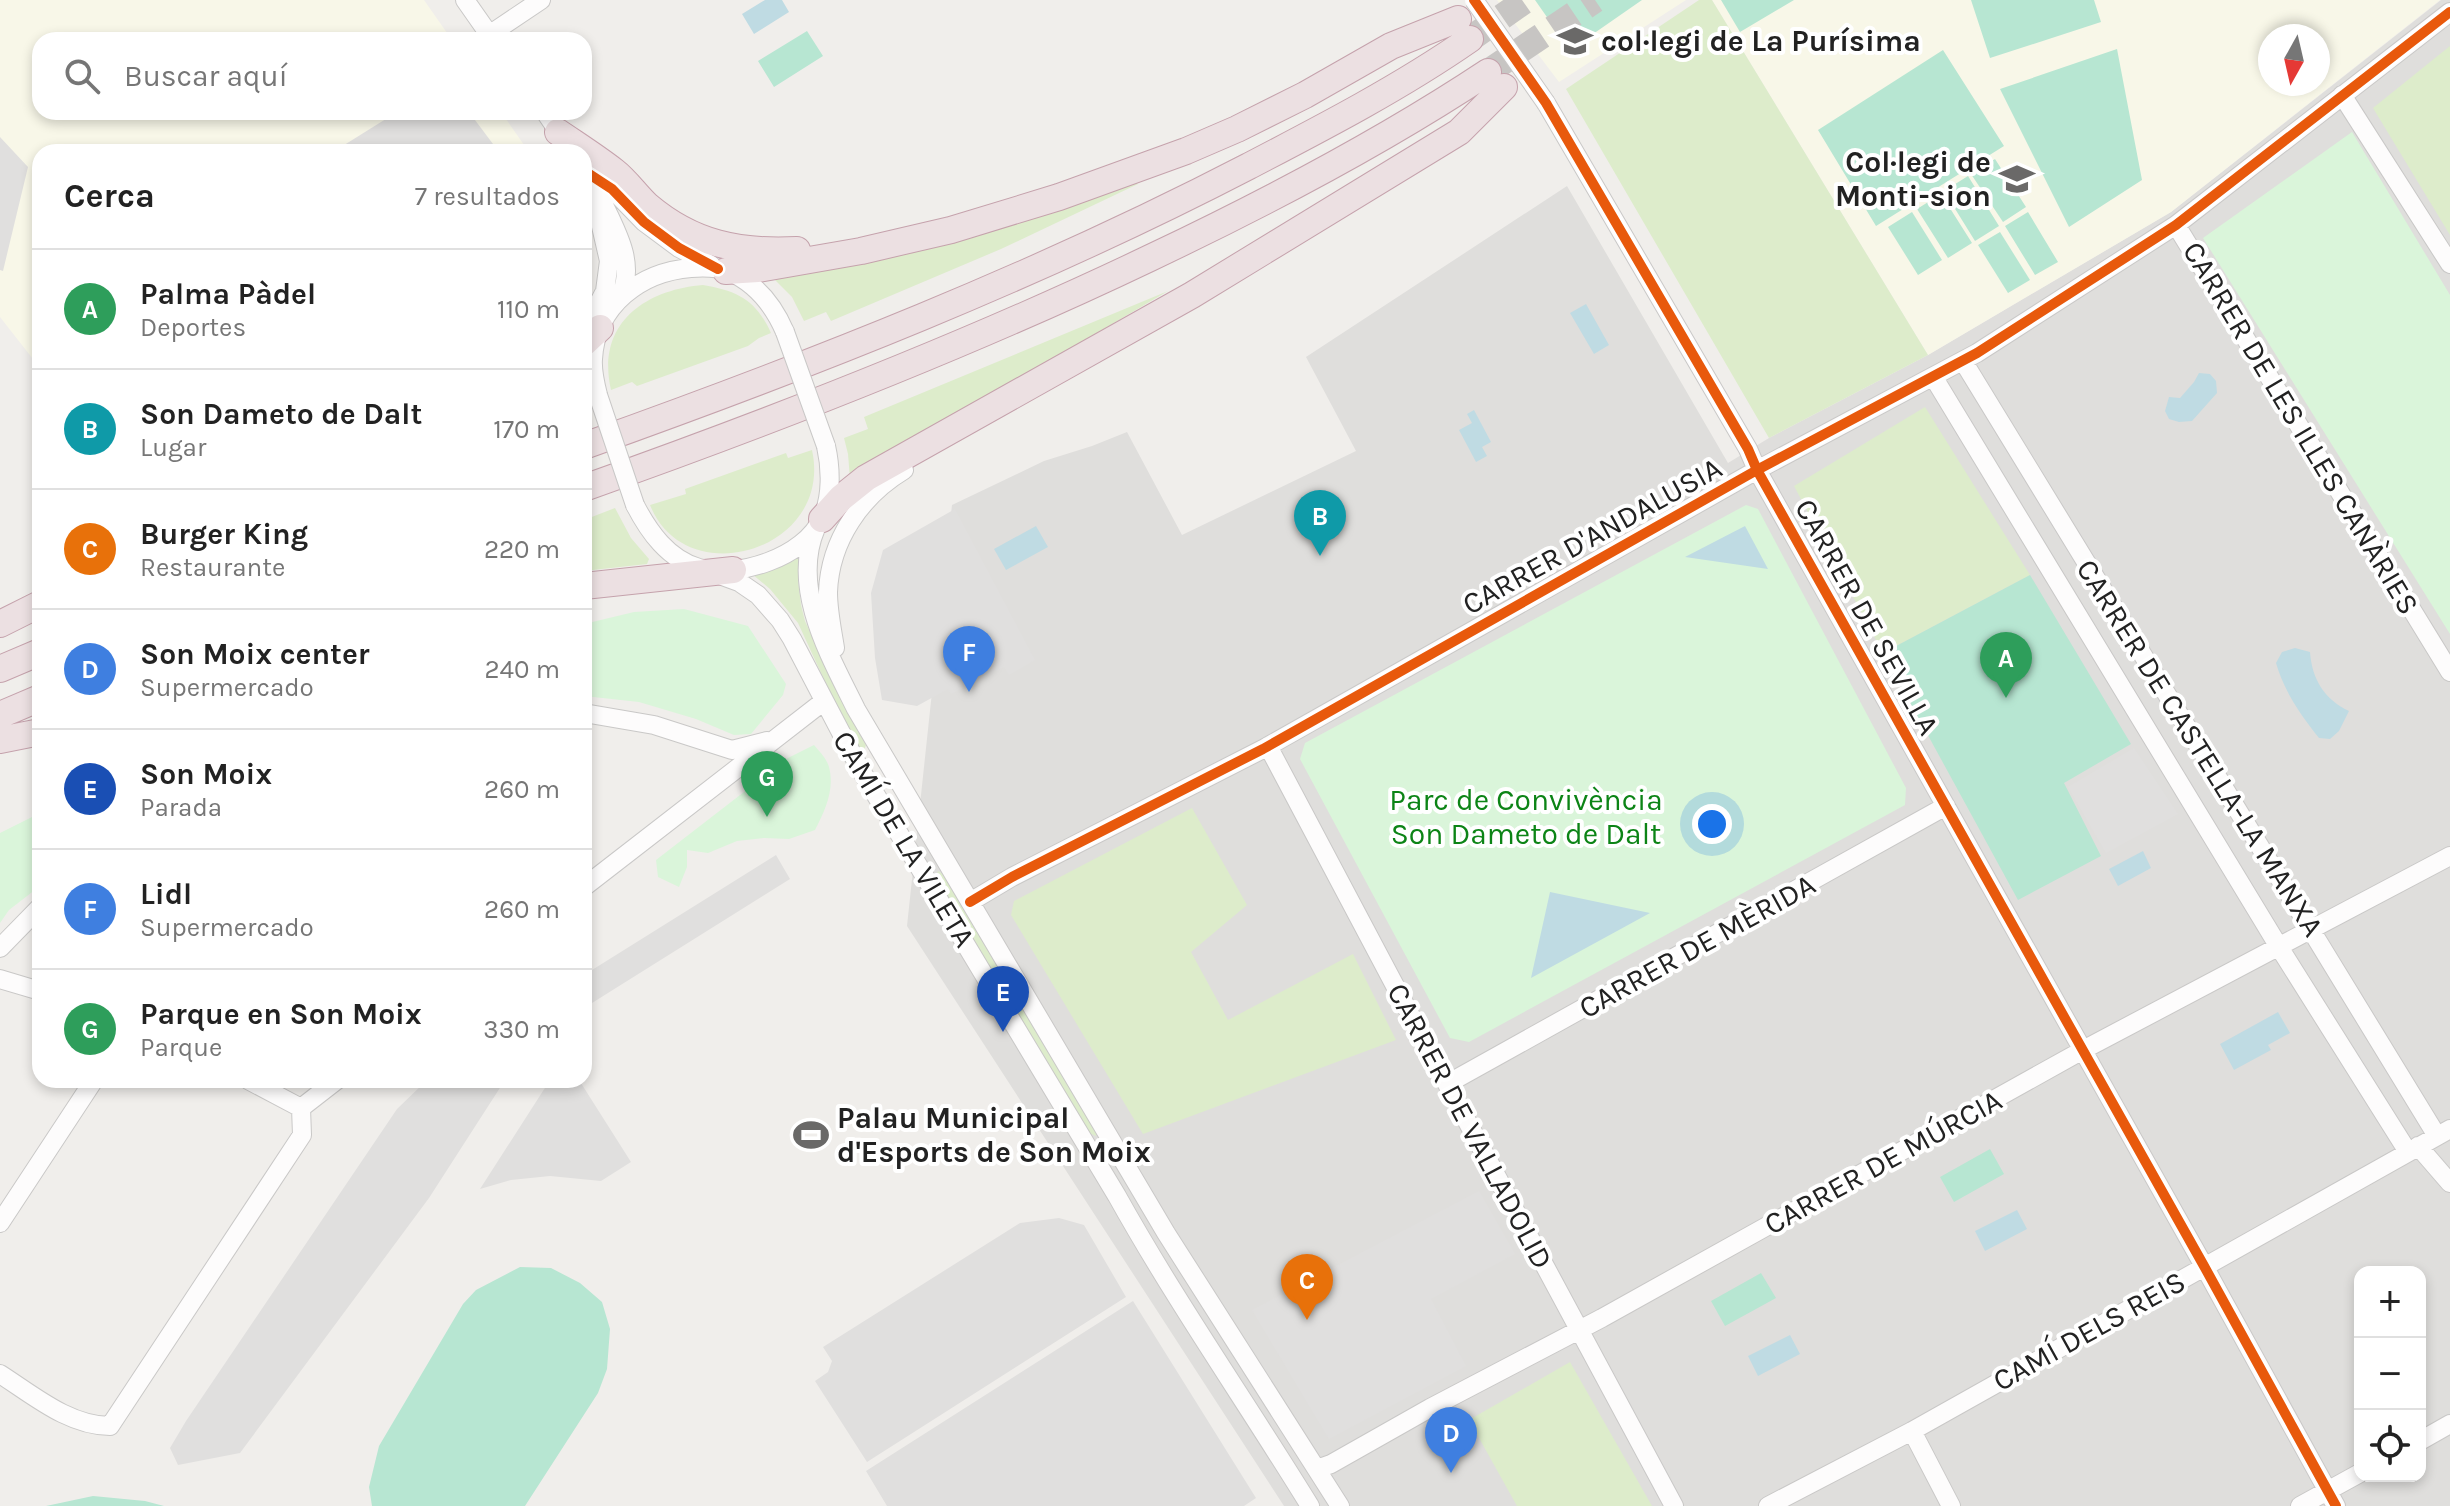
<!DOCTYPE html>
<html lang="es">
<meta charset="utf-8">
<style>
:root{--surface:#fff;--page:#f2f2f2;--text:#222;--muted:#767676;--line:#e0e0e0;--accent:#d93025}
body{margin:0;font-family:Karla,sans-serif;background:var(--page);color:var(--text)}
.controls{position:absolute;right:24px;bottom:24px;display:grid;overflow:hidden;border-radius:16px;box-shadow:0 4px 12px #0003}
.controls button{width:72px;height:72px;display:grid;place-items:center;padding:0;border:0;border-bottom:2px solid var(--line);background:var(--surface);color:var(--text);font:40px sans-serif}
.compass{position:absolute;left:2258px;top:24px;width:72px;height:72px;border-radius:50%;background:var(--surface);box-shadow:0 4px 12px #0003;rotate:188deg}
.you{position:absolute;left:1712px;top:824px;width:28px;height:28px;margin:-20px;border:6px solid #fff;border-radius:50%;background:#1a73e8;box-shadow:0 0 0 12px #1a73e833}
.badge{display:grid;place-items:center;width:52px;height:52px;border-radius:50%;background:var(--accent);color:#fff;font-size:26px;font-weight:700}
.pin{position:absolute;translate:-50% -66px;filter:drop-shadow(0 2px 4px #0008)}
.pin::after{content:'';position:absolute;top:42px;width:28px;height:24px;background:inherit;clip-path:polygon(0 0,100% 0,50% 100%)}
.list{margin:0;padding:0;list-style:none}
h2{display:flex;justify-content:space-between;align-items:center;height:104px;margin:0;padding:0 32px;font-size:34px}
h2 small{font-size:26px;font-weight:400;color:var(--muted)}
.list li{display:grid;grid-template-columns:52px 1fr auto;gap:24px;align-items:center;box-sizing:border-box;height:120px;padding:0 32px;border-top:2px solid var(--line)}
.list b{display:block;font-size:30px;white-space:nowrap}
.list p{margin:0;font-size:26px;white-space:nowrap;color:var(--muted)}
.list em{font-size:26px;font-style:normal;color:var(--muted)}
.icon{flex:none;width:44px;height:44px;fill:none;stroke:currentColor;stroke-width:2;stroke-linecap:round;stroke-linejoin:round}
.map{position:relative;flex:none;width:2450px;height:1506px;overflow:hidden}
.search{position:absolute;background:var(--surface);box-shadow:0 4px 12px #0003;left:32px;top:32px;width:560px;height:88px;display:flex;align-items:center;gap:20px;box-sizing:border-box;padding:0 28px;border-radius:24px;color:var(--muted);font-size:30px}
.panel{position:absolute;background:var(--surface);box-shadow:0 4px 12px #0003;left:32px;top:144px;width:560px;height:944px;border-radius:24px}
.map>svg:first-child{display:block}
.residential{fill:#dfdedc;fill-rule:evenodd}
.education{fill:#f8f7e8;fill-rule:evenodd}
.grass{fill:#ddeccb}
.park{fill:#daf5da}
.pitch{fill:#b7e6d2}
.parking{fill:#e0dfde}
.water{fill:#bfdbe3}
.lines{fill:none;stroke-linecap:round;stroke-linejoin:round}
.highway-tunnel{stroke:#c7c5c3;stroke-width:26;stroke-dasharray:26 13;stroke-linecap:butt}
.minor-casing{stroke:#c9c8c7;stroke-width:20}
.highway-casing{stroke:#c5a2ac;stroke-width:28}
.minor{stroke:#fdfcfc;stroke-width:18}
.highway{stroke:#ece0e2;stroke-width:26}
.minor-bridge-casing{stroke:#c9c8c7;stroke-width:20;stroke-linecap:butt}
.minor-bridge{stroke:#fdfcfc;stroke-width:18}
.cycleway-casing{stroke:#fff;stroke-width:15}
.cycleway{stroke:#e8590c;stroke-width:10}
.labels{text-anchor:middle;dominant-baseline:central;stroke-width:8;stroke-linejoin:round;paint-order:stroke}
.poi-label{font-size:30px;font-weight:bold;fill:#222;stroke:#fff;text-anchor:start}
.street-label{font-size:30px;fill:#222;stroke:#fff}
.park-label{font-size:30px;fill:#0c8416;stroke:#fff}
</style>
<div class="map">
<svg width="2450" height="1506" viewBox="0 0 2450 1506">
<rect width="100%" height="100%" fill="#f0eeeb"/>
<path class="residential" d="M2441 0H2450V1506H1284L907 926 952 505 1044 461 1092 446 1127 432 1182 535 1356 451 1306 357 1567 186 1728 463 1769 438 1928 355 2171 212ZM2360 1272H2420V1476H2360Z"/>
<path class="education" d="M0 0H424L452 40H40V112H501L529 152H40V368L0 317Z
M1497 0H1686L1559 82Z
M1712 0H2440L2171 212 1928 355ZM2270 36H2318V84H2270Z"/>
<path class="grass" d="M1699 0H1712L1928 355 1769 438 1566 89Z
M2450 46V235L2373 108Z
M1135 181 1138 184 1001 249 831 321 826 312 804 321 792 297 774 279Z
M703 285C738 291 756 300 771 333L759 338 748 346 637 386 632 382 611 390C596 325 643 290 703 285Z
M1168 291 850 479 848 454 844 438 868 429 864 417Z
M1925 407 2030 575 1883 653 1794 486Z
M812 450C834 550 686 595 650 505L686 494 685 489 786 453 788 458Z
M615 508 631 538 649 559 647 564 584 571V520Z
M800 555 798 579 801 605 805 621 839 695 866 745 864 750 859 748 833 699 798 623 770 589 752 574 776 569Z
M1192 808 1247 905 1191 952 1228 1020 1353 954 1396 1040 1143 1134 1011 915 1014 901Z
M938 871 943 874 1010 987 1003 992 936 877Z
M1020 1002 1097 1130 1096 1136 1089 1133 1012 1007Z
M1570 1362 1652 1506H1517L1469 1420Z"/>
<path class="park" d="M2352 132 2450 295V634L2203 238Z
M1746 505 1758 509 1906 788 1905 805 1469 1042 1450 1038 1300 759 1305 743Z
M684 609 748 626 786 684 783 695 751 734 734 735 696 719 639 702 584 696V624L634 612Z
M814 745C819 751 827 759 829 767 835 789 825 811 815 830L789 839 764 838 737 841 708 853 687 850V867L679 887 658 877 656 860 788 758Z
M40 813V886L9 910 0 923V833Z"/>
<path class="pitch" d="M1535 0H1642L1570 50Z
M1721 0H1794L1740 32Z
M1971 0H2094L2101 22 1990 58Z
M807 31 823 56 774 87 758 61Z
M2117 49 2142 180 2069 227 2000 89Z
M1943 50 2004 146 1876 226 1818 130Z
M1995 159 2026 207 2003 222 1971 174Z
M1968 176 1999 226 1975 241 1944 191Z
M1941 194 1972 243 1948 258 1917 209Z
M1912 212 1942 260 1918 275 1888 227Z
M2028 212 2058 262 2035 275 2005 226Z
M2000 232 2030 280 2008 293 1978 245Z
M2030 575 2131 744 2064 783 2101 856 2018 900 1883 653Z
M1990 1149 2004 1174 1954 1202 1940 1177Z
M520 1267 551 1268 580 1283 602 1302 610 1329 607 1369 598 1393 525 1506H372L369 1487 379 1446 463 1304 476 1290Z
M1761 1273 1776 1298 1725 1326 1711 1301Z
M93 1496 145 1501 164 1506H46Z"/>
<path class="parking" d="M397 112H469L499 152H333Z
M0 137 28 167 3 271 0 270Z
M955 509 1035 660 1009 675 1004 667 951 694 948 689 917 706 882 700 875 658 871 593 883 550Z
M2134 748 2178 814 2106 853 2068 787Z
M776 855 790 879 584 1008V975Z
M427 1080H505L429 1198 240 1453 178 1465 170 1448 186 1421 397 1109Z
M550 1080H579L631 1162 601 1181 550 1176 511 1180 480 1189Z
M1479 1191 1515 1254 1431 1299 1466 1366 1329 1439 1252 1310Z
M1059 1218 1084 1225 1126 1297 867 1462 815 1381 828 1372 832 1361 823 1347 1020 1223Z
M1133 1301 1256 1498 1244 1506H887L866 1471Z"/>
<path class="water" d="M765 0H782L789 12 754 34 742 14Z
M1586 304 1609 345 1594 354 1570 313Z
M2199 373 2210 374 2216 381 2217 393 2192 421 2179 422 2169 419 2165 411 2169 397 2180 398 2194 382Z
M1474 410 1491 442 1482 447 1487 456 1476 462 1459 430 1472 423 1467 414Z
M1036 526 1048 547 1006 570 994 549Z
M1745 526 1768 569 1685 557Z
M2295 648 2310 652C2312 679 2324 699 2349 711L2339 731 2330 739 2319 738C2301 716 2284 691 2276 663L2282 652Z
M2143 851 2151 868 2118 886 2109 869Z
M1550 892 1650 913 1531 978Z
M2278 1012 2290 1033 2268 1045 2271 1050 2234 1070 2220 1044Z
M2017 1210 2027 1229 1985 1251 1975 1231Z
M1790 1335 1800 1354 1758 1376 1748 1356Z"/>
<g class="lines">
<path class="highway-tunnel" d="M1470 39 1526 0
M1488 72 1595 0"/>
<g class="minor-casing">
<path id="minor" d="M465 0 493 40
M489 35 541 0
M2342 95 2450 264
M1546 103 1748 449 1757 470 2204 1266 2336 1506
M545 112 564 140
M589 174 609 261 605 291 590 320
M589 174 612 189 644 222 679 248 711 265
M602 201C617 232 636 264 620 297
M2176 225 2450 672
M1963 361 2437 1136
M1934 378 2279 947 2408 1152
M598 395C595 383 592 371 593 359 596 305 641 272 691 268 703 267 716 267 728 271 756 283 773 304 785 332
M635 505C649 532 668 559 699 568 737 579 805 557 822 518 832 497 831 468 826 446
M816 528C790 588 830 656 856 709L1166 1233 1340 1506
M717 574 739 582 758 595 780 620 792 639 859 767 1117 1196C1176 1302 1246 1402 1310 1506
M835 648C832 629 828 611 828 592 830 540 861 496 904 470
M584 713 654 725 732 750 767 741
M1268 746 1447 1084 1674 1506
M584 887 824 701
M970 902 1012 877 1263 749 1757 470 1977 353 2176 225 2450 12
M0 948 40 907
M0 979 40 991
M248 1080 301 1108
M1447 1084 1946 806
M301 1108 337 1080
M2418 1146 2450 1183
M0 1223 94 1080
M0 1374C33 1395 69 1426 110 1426L302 1135 301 1108
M1912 1431 1951 1506
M2420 1441 2450 1424
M1317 1469 1331 1464 1430 1408 1602 1318 2083 1050 2450 856
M1768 1506 1912 1431 2450 1129
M2300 1506 2360 1473"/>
</g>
<g class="highway-casing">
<path id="highway" d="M558 132C577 145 596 157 614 171 627 181 636 195 648 206 693 244 739 253 797 250
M726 271 758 269 861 251 951 230 1059 197 1186 151 1237 129 1305 95 1391 46 1458 19
M584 343 600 328
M584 446C811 365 1035 277 1249 166 1324 127 1401 87 1470 39
M584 488C776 420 966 346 1150 258 1266 203 1381 143 1488 72
M822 519 841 498 866 478 1192 295 1459 132 1504 87
M584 586 733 570
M0 624 40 604
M0 669 40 652
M0 715 40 698
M0 740 40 732"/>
</g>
<use href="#minor" class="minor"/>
<use href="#highway" class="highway"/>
<g class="minor-bridge-casing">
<path id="minor-bridge" d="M1474 0 1546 103
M785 332 826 446
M598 395 635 505"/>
</g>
<use href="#minor-bridge" class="minor-bridge"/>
<g class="cycleway-casing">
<path id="cycleway" d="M1474 0 1546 103 1748 449 1757 470 2204 1266 2336 1506
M589 174 612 189 644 222 679 248 718 269
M970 902 1012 877 1263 749 1757 470 1977 353 2176 225 2450 12"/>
</g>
<use href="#cycleway" class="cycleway"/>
</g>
<defs>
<g id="school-bare" transform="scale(2.76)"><path d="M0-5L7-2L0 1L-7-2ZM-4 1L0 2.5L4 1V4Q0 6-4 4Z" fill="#6a6968" stroke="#fff" stroke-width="2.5" paint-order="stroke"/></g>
<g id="stadium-bare" transform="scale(2.76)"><path d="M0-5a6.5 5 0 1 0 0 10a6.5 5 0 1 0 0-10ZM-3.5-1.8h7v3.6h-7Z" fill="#6a6968" stroke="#fff" stroke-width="2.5" paint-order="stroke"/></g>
</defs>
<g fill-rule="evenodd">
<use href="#school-bare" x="1575" y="41"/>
<use href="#school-bare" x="2017" y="179"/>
<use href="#stadium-bare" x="811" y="1135"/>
</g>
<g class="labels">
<g class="poi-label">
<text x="1601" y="41">col·legi de La Purísima</text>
<text x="1991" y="162" text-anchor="end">Col·legi de<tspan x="1991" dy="34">Monti-sion</tspan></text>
<text x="837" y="1118">Palau Municipal<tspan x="837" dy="34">d'Esports de Son Moix</tspan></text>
</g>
<g class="street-label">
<text transform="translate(2301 428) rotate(59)">CARRER DE LES ILLES CANÀRIES</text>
<text transform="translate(1592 536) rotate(-29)">CARRER D'ANDALUSIA</text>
<text transform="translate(1867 617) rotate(61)">CARRER DE SEVILLA</text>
<text transform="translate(2200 748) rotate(58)">CARRER DE CASTELLA-LA MANXA</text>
<text transform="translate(904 839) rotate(59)">CAMÍ DE LA VILETA</text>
<text transform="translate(1697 946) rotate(-29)">CARRER DE MÈRIDA</text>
<text transform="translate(1470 1126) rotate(62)">CARRER DE VALLADOLID</text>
<text transform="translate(1883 1162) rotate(-29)">CARRER DE MÚRCIA</text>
<text transform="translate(2089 1331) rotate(-29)">CAMÍ DELS REIS</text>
</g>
<g class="park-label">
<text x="1526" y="800">Parc de Convivència<tspan x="1526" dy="34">Son Dameto de Dalt</tspan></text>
</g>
</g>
</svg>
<div class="controls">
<button>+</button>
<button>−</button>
<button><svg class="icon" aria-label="locate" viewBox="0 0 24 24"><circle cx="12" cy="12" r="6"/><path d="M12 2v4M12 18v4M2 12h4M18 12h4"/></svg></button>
</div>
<svg class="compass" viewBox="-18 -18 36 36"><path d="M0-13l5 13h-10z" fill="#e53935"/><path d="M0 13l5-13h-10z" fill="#767676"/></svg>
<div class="you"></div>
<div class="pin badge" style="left:2006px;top:698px;background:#2e9e5b">A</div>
<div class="pin badge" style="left:1320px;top:556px;background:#0f9aa8">B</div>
<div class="pin badge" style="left:1307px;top:1320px;background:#e8710a">C</div>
<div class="pin badge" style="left:1451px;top:1473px;background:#3f7fe0">D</div>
<div class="pin badge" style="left:1003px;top:1032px;background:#1a4fb4">E</div>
<div class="pin badge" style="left:969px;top:692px;background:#3f7fe0">F</div>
<div class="pin badge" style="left:767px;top:817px;background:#2e9e5b">G</div>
<div class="search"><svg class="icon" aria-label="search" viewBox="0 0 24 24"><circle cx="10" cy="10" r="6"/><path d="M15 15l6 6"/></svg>Buscar aquí</div>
<section class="panel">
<h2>Cerca<small>7 resultados</small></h2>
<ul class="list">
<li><span class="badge" style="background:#2e9e5b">A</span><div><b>Palma Pàdel</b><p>Deportes</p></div><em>110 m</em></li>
<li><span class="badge" style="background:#0f9aa8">B</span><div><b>Son Dameto de Dalt</b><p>Lugar</p></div><em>170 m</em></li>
<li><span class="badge" style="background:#e8710a">C</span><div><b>Burger King</b><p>Restaurante</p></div><em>220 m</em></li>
<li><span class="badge" style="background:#3f7fe0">D</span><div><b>Son Moix center</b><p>Supermercado</p></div><em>240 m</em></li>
<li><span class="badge" style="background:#1a4fb4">E</span><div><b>Son Moix</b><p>Parada</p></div><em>260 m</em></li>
<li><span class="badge" style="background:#3f7fe0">F</span><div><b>Lidl</b><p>Supermercado</p></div><em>260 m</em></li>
<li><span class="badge" style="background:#2e9e5b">G</span><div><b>Parque en Son Moix</b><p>Parque</p></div><em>330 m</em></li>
</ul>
</section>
</div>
